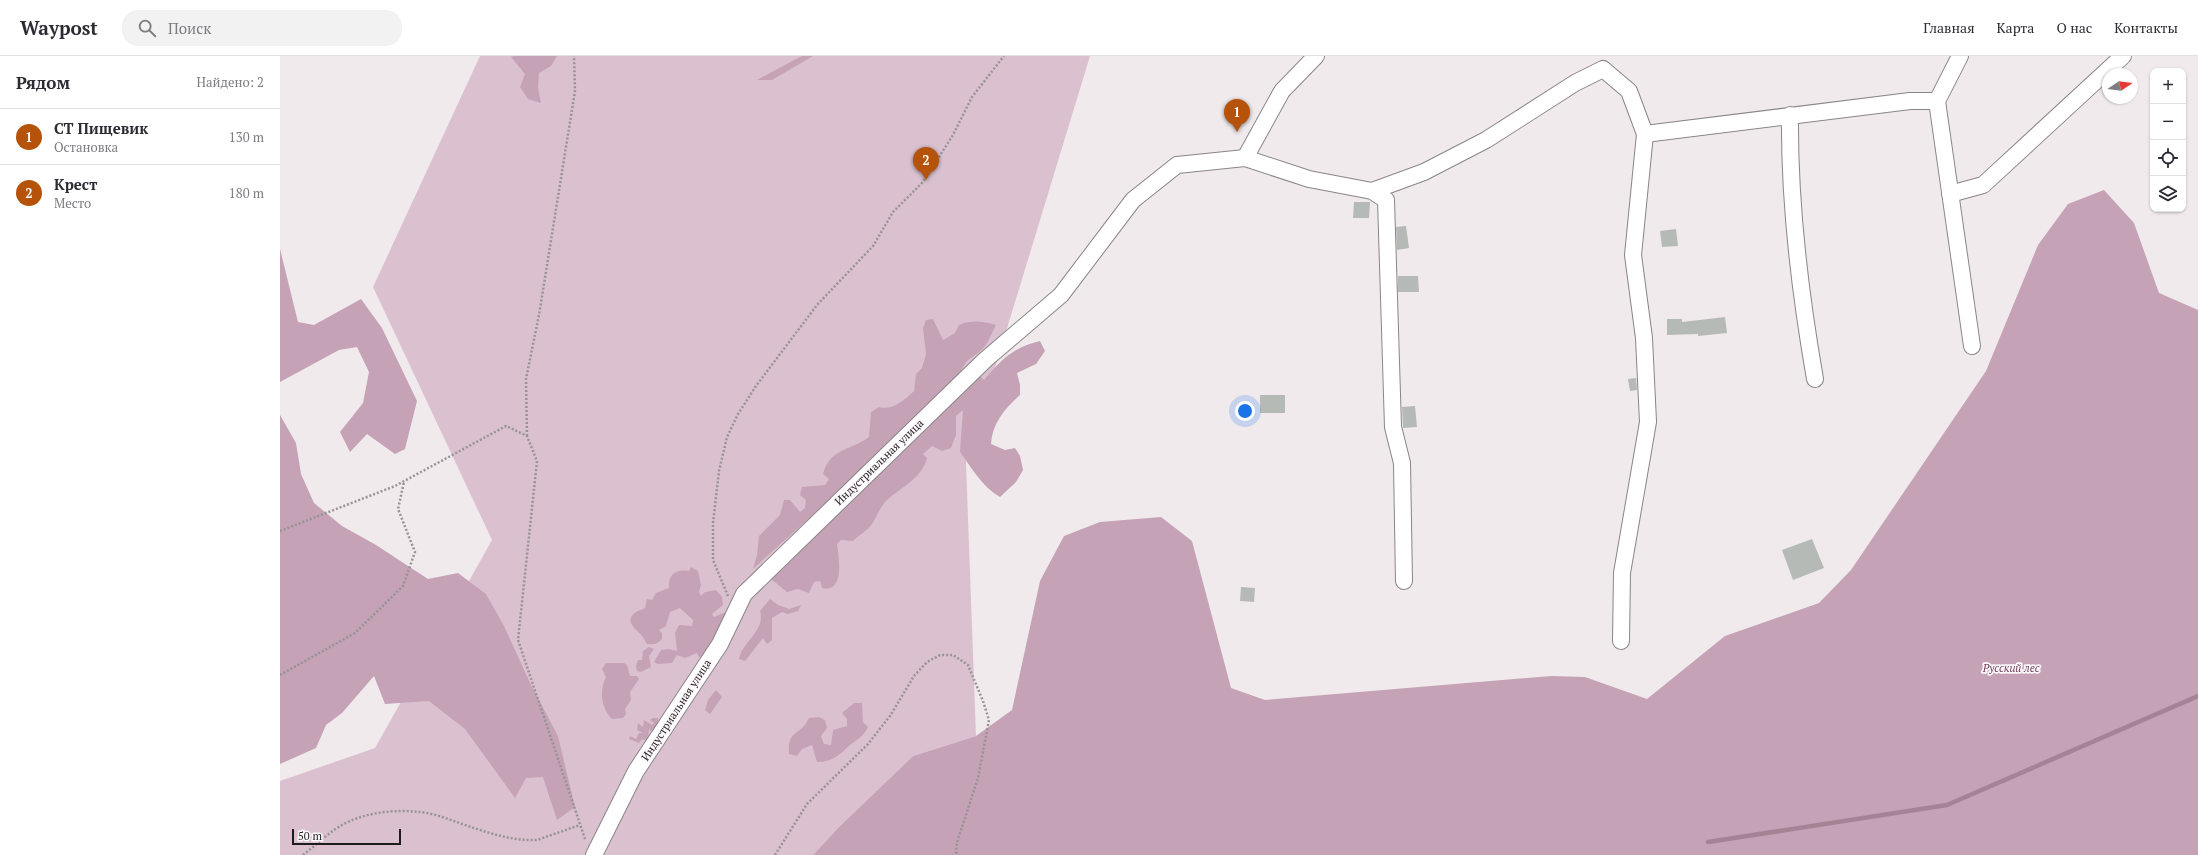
<!DOCTYPE html>
<html lang="ru">
<meta charset="utf-8">
<style>
:root{--surface:#fff;--page:#f2f2f3;--text:#2b2b33;--muted:#7c7c81;--line:#e1e1e2;--accent:#b45309}
body{margin:0;font-family:"PT Serif",serif;background:var(--page);color:var(--text)}
.controls{position:absolute;right:12px;top:12px;display:grid;overflow:hidden;border-radius:8px;box-shadow:0 1px 3px #0004}
.controls button{width:36px;height:36px;display:grid;place-items:center;padding:0;border:0;border-bottom:1px solid var(--line);background:var(--surface);color:var(--text);font:20px sans-serif}
.compass{position:absolute;left:1822px;top:12px;width:36px;height:36px;border-radius:50%;background:var(--surface);box-shadow:0 1px 3px #0004;rotate:77deg}
.scale{position:absolute;left:12px;bottom:10px;width:109px;box-sizing:border-box;padding-left:4px;border:2px solid #1d1c1d;border-top:0;font-size:11px;line-height:14px;white-space:nowrap;color:#1d1c1d;-webkit-text-stroke:3px #fdf8fb;paint-order:stroke}
.you{position:absolute;left:965px;top:355px;width:14px;height:14px;margin:-10px;border:3px solid #fff;border-radius:50%;background:#1a73e8;box-shadow:0 0 0 6px #1a73e833}
.badge{display:grid;place-items:center;width:26px;height:26px;border-radius:50%;background:var(--accent);color:#fff;font-size:13px;font-weight:700}
.pin{position:absolute;translate:-50% -33px;filter:drop-shadow(0 1px 2px #0008)}
.pin::after{content:'';position:absolute;top:21px;width:14px;height:12px;background:inherit;clip-path:polygon(0 0,100% 0,50% 100%)}
.list{margin:0;padding:0;list-style:none}
h2{display:flex;justify-content:space-between;align-items:center;height:52px;margin:0;padding:0 16px;font-size:17px}
h2 small{font-size:13px;font-weight:400;color:var(--muted)}
.list li{display:grid;grid-template-columns:26px 1fr auto;gap:12px;align-items:center;box-sizing:border-box;height:56px;padding:0 16px;border-top:1px solid var(--line)}
.list b{display:block;font-size:15px;white-space:nowrap}
.list p{margin:0;font-size:13px;white-space:nowrap;color:var(--muted)}
.list em{font-size:13px;font-style:normal;color:var(--muted)}
.icon{flex:none;width:22px;height:22px;fill:none;stroke:currentColor;stroke-width:2;stroke-linecap:round;stroke-linejoin:round}
.map{position:relative;flex:none;width:1918px;height:799px;overflow:hidden}
header{display:flex;align-items:center;gap:24px;box-sizing:border-box;height:56px;padding:0 20px;background:var(--surface);border-bottom:1px solid var(--line)}
header strong{font-size:19px}
nav{display:flex;gap:22px;margin-inline-start:auto;font-size:14px}
.search{width:280px;height:36px;background:var(--page);display:flex;align-items:center;gap:10px;box-sizing:border-box;padding:0 14px;border-radius:16px;color:var(--muted);font-size:15px}
main{display:flex}
aside{flex:1;background:var(--surface)}
.map>svg:first-child{display:block}
.green{fill:#dbc1cf}
.forest{fill:#c5a2b5}
.lines{fill:none;stroke-linecap:round;stroke-linejoin:round}
.stream{stroke:#a58395;stroke-width:4.5}
.building{fill:#b6bab7}
.minor-casing{stroke:#8a8588;stroke-width:18}
.path{stroke:#979395;stroke-width:2.5;stroke-dasharray:2 2;stroke-linecap:butt}
.minor{stroke:#fff;stroke-width:16}
.labels{text-anchor:middle;dominant-baseline:central;stroke-width:3.5;stroke-linejoin:round;paint-order:stroke}
.street-label{font-size:11px;fill:#1d1c1d;stroke:#fdf8fb}
.park-label{font-size:11px;font-style:italic;fill:#74425f;stroke:#fdf8fb}
</style>
<header>
<strong>Waypost</strong>
<div class="search"><svg class="icon" aria-label="search" viewBox="0 0 24 24"><circle cx="10" cy="10" r="6"/><path d="M15 15l6 6"/></svg>Поиск</div>
<nav><a>Главная</a><a>Карта</a><a>О нас</a><a>Контакты</a></nav>
</header>
<main>
<aside>
<h2>Рядом<small>Найдено: 2</small></h2>
<ul class="list">
<li><span class="badge">1</span><div><b>СТ Пищевик</b><p>Остановка</p></div><em>130 m</em></li>
<li><span class="badge">2</span><div><b>Крест</b><p>Место</p></div><em>180 m</em></li>
</ul>
</aside>
<div class="map">
<svg width="1918" height="799" viewBox="0 0 1918 799">
<rect width="100%" height="100%" fill="#f0eaed"/>
<path class="green" d="M200 0H810L686 407 696 680 633 700 559 771 533 799H0V725L95 692 212 484 93 231Z"/>
<path class="forest" d="M234 0H277L271 10 259 17 258 32 261 47 248 43 240 31 245 18 231 1Z
M522 0H533L492 24H477Z
M1824 134 1854 167 1879 237 1918 254V799H533L559 771 633 700 696 680 732 654 760 525 784 480 820 466 881 461 912 485 951 632 985 644 1271 620 1305 621 1367 643 1445 580 1539 547 1571 514 1706 315 1758 189 1788 148Z
M0 193 18 266 34 269 81 243 102 272 137 345 125 393 115 398 87 378 70 396 60 376 83 347 89 316 77 291 59 294 0 326Z
M653 263 663 284 675 277 679 269C691 264 703 265 716 269 711 278 708 289 700 295 687 306 687 302 680 318L613 386 473 513 477 499 479 480 500 459 504 444H510L520 456 525 452 526 444 520 439 522 431 545 429 549 423 543 418C550 392 570 395 589 381L591 356 599 351C613 355 624 344 634 335L636 318 642 312 646 298 643 272 646 264Z
M760 285 765 295 756 308 737 317 740 329V339C725 352 712 368 711 388L725 394 735 392 740 400 743 414 736 426 720 441C702 431 692 412 680 396L683 354 676 360V379L671 392 662 395 652 390 643 398 647 402C643 422 618 433 605 446 599 453 597 461 592 468 587 475 579 479 573 485L561 484 557 488C559 501 565 538 542 532L540 525 534 526 529 537 518 533 507 536 491 523 700 320 704 324C722 303 732 292 760 285Z
M0 359 16 387 21 418 34 447 62 470 96 489 148 523 178 517 206 538 224 570 251 629 278 680 295 751 277 764 263 721 246 722 235 742 185 673 149 645 105 648 94 620 62 657 46 669 36 692 0 708Z
M411 511 418 515 421 529 419 536 421 540 425 536 436 534 442 541 443 549 432 558 434 561 446 556 447 565 424 600 419 601 417 597 405 602 397 599 392 607 378 608 374 606 381 594 389 593 397 595 395 577 399 569 412 570 413 564 400 552 390 556 386 570 379 574 382 577V583C377 588 374 589 367 588 365 585 364 582 362 580 356 573 343 565 356 556 359 554 362 554 365 552L367 543 372 544 376 537 389 532C388 519 395 513 409 515Z
M490 543 498 549 509 553 521 549 518 555 508 558 502 556 492 562V584L487 588 483 582 465 605 459 603C462 586 486 574 480 555Z
M369 591 374 593 369 600 371 611 361 616 357 615 356 610 358 604H362L363 595Z
M326 607H344L347 609 350 620H357L359 623 350 636 351 644 345 653 346 658 343 662 332 663C321 652 319 635 326 621L322 613Z
M436 634 442 641 430 658 425 654 428 644Z
M574 647H582L583 666 588 671C583 681 578 683 570 689 559 699 553 706 537 706L532 689 522 693 517 700 509 698C507 673 520 681 529 662L539 661 545 664 547 672 541 680 544 688 551 689 553 674 567 670V663L562 657Z
M373 662H378L379 669 371 675 369 673 368 685 362 683 359 687 349 683 350 680 356 683 359 677H363L357 674 358 667 363 671 364 664 372 669 374 667 370 664Z"/>
<g class="lines">
<path class="stream" d="M1428 786 1667 749 1918 640"/>
</g>
<path class="building" d="M1074 146H1090L1089 162H1073Z
M1126 170 1129 192 1117 194 1116 171Z
M1396 173 1398 190 1382 191 1380 175Z
M1118 220H1138L1139 236H1118Z
M1445 261 1447 277 1418 280V278L1387 279V263H1402V266Z
M1356 322 1357 334 1350 335 1348 323Z
M980 339H1005V357H980Z
M1135 350 1137 371 1123 372 1122 351Z
M1532 483 1544 512 1513 524 1502 494Z
M961 531 975 532 974 546 960 545Z"/>
<g class="lines">
<g class="minor-casing">
<path id="minor" d="M1657 45 1692 290
M1510 59C1509 147 1520 237 1535 323
M965 102 1002 35 1036 0
M1092 135 1106 144 1113 371 1122 407 1124 525
M1670 138 1703 129 1843 0
M1341 585 1342 517 1368 366 1364 282 1353 199 1365 78
M314 799 356 715 440 588 464 538 705 304 781 239 853 144 897 109 965 102 1029 123 1092 135 1144 116 1206 84 1295 27 1323 13 1349 35 1365 78 1630 45H1657L1680 0"/>
</g>
<path class="path" d="M247 380 246 323 259 259 295 35 294 0
M0 475 115 430 226 370 247 380 257 405 238 584 305 783
M448 540 433 504V467L439 415 447 381 458 358 476 330 537 249 593 190 613 156 643 126 673 79 692 41 724 0
M0 619 75 577 123 530 135 496 118 453 124 426
M23 799C36 789 48 777 62 769 83 757 114 753 139 756 156 757 175 766 191 771 212 778 234 785 257 784L300 769
M495 799 527 748 588 688 610 660 634 620 647 606 660 599H673L688 609 703 645 709 664 698 722 677 786 676 799"/>
<use href="#minor" class="minor"/>
</g>
<g class="labels">
<g class="street-label">
<text transform="translate(599 406) rotate(-44)">Индустриальная улица</text>
<text transform="translate(396 654) rotate(-57)">Индустриальная улица</text>
</g>
<g class="park-label">
<text x="1731" y="612">Русский лес</text>
</g>
</g>
</svg>
<div class="controls">
<button>+</button>
<button>−</button>
<button><svg class="icon" aria-label="locate" viewBox="0 0 24 24"><circle cx="12" cy="12" r="6"/><path d="M12 2v4M12 18v4M2 12h4M18 12h4"/></svg></button>
<button><svg class="icon" aria-label="layers" viewBox="0 0 24 24"><path d="M12 4l9 5-9 5-9-5zM3 14l9 5 9-5"/></svg></button>
</div>
<svg class="compass" viewBox="-18 -18 36 36"><path d="M0-13l5 13h-10z" fill="#e53935"/><path d="M0 13l5-13h-10z" fill="#7c7c81"/></svg>
<div class="scale">50 m</div>
<div class="you"></div>
<div class="pin badge" style="left:957px;top:76px">1</div>
<div class="pin badge" style="left:646px;top:124px">2</div>
</div>
</main>
